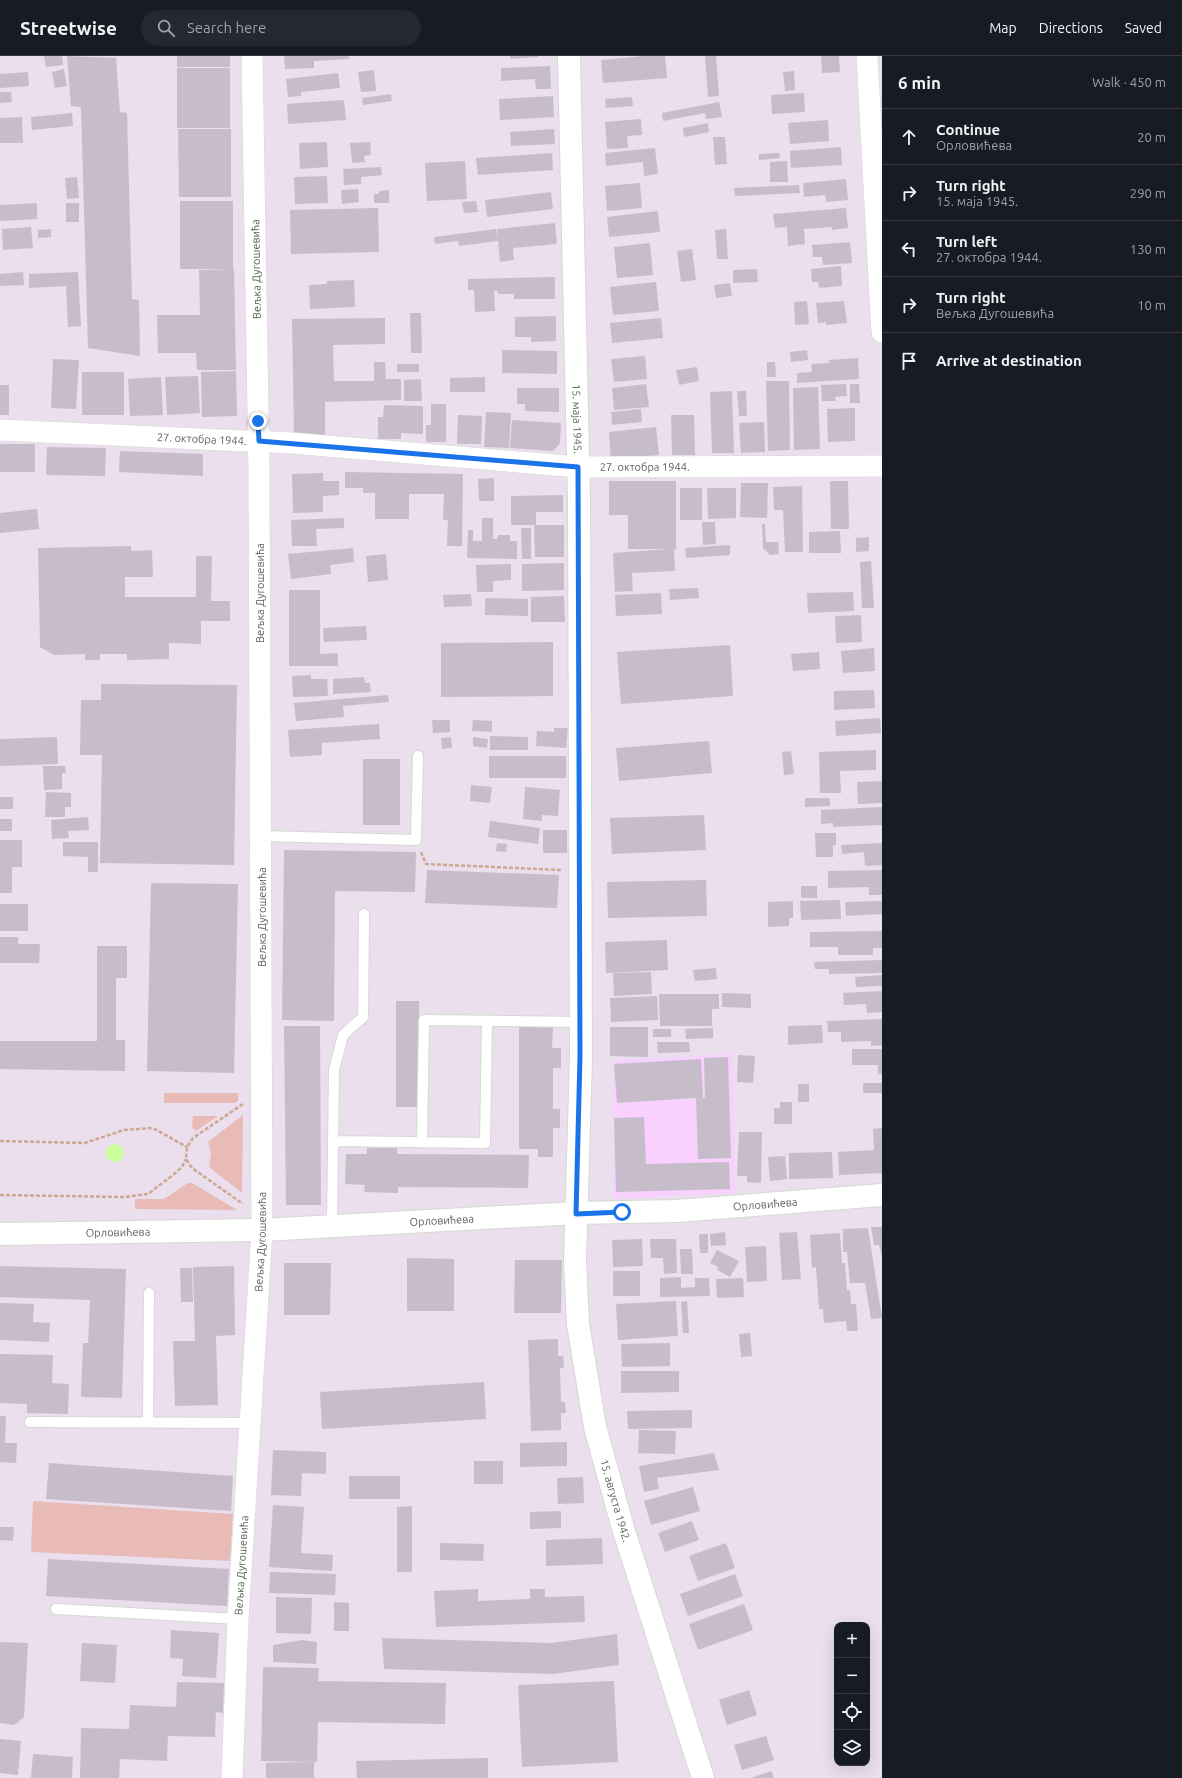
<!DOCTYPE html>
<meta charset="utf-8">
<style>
:root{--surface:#171b24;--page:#242831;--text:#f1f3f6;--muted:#9ea1a6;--line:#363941}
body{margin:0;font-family:Ubuntu,sans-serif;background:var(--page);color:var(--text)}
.controls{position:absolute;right:12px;bottom:12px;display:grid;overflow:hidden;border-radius:8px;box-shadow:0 4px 16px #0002}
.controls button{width:36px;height:36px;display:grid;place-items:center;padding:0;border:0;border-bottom:1px solid var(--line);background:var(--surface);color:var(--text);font:20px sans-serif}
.stop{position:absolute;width:12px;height:12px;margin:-9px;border:3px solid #1a73e8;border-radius:50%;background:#fff}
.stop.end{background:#1a73e8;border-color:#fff;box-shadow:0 1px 4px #0008}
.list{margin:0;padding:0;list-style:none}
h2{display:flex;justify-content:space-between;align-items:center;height:52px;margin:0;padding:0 16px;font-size:17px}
h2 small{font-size:13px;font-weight:400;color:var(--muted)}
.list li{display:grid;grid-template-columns:26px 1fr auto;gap:12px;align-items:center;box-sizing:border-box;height:56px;padding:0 16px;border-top:1px solid var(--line)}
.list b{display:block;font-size:15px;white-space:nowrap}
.list p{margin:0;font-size:13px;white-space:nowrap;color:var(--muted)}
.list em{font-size:13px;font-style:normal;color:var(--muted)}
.icon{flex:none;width:22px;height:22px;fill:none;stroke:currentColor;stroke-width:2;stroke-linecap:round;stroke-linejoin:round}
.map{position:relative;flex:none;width:882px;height:1722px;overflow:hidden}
header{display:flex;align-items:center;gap:24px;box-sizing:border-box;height:56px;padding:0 20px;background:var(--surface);border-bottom:1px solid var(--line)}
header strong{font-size:19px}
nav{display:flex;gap:22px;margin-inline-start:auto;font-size:14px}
.search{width:280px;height:36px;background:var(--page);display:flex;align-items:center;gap:10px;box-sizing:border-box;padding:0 14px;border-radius:22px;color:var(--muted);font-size:15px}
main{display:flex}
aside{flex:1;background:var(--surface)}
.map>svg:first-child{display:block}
.commercial{fill:#f8d1ff}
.green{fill:#e8bbb7}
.water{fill:#cdff9c}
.building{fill:#c7bdca}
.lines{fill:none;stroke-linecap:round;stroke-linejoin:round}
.service-casing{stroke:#d4dad2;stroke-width:12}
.minor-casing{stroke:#d4dad2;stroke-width:22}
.tertiary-casing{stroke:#d4dad2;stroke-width:24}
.path{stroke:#cea792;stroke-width:2.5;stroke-dasharray:4 2;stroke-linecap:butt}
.service{stroke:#fff;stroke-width:10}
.minor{stroke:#fff;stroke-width:21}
.tertiary{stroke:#fff;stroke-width:22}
.route{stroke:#1a73e8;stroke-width:5}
.labels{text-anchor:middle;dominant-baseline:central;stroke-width:3;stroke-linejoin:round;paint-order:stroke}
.street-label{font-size:11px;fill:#5b6258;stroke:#fff}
</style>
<header>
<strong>Streetwise</strong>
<div class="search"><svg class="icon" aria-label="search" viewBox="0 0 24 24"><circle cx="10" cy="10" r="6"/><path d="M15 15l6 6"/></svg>Search here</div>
<nav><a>Map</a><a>Directions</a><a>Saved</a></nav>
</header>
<main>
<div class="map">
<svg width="882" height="1722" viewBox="0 0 882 1722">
<rect width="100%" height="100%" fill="#ebdeed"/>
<path class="commercial" d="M732 998 735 1137 613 1143V1005Z"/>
<path class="green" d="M164 1037H238V1045L235 1047H164Z
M243 1059 242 1137 209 1111 211 1097 208 1086Z
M193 1060H218L196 1075 192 1071Z
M188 1127H192L237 1154 135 1153V1143H164Z
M33 1445 233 1458 230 1505 31 1496Z"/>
<path class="water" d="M106 1097a9 9 0 1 1 18 0a9 9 0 1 1-18 0Z"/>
<path class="building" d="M44 0H62L63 9 46 11Z
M67 0 116 2 120 56 127 57 132 243 139 244 140 300 88 292 81 51 71 50Z
M177 0H230V11H177Z
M284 0H349V3L314 5V12L285 13Z
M510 0H538V1L510 3Z
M644 0H665L667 22 603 27 601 4Z
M705 0H716L719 40 708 41Z
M821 0H839L840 16 822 17Z
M550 10 551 33H536L535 23 501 25V12Z
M177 12H230V72H177Z
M64 13 67 30 55 32 52 16Z
M374 14 376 35 361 36 358 16Z
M794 15 795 34 785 35 783 16Z
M28 16 29 30 0 32V18Z
M338 17 340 32 301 36V40L288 41 286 23Z
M0 36H11L12 46 0 47Z
M804 37 805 56 772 58 771 39Z
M391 38 392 45 363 49 362 42Z
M553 40 554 61 500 64 499 43Z
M632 41 633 50 606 52 605 43Z
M344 44 346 64 288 68 287 48Z
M719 46 722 61 706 63 705 57 663 65 662 57Z
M72 57 73 70 32 74 31 61Z
M22 61 23 87H0V62Z
M641 63 642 79 627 80 628 92 607 93 605 66Z
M828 64 829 85 790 88 788 67Z
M708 67 709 76 684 81 683 72Z
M178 73H231V141H179Z
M554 73 555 88 511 90 510 76Z
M713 81H725L727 108 715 109Z
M327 86 328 111 300 113 299 87Z
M370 86 371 99 364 100 365 106 352 107 350 87Z
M841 91 842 109 791 112 790 95Z
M655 92 658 118 644 120 643 106 606 110 605 97Z
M552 97 553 114 478 119 476 102Z
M779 97 780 102 759 104V98Z
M465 105 467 143 427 145 425 107Z
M787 105 788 126H770V106Z
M381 111 382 119 361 121V128L344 129 343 113Z
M327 120 328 147 295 148 294 121Z
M77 121 79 142 67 143 65 122Z
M846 123 848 144 826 146 825 139 804 141 803 127Z
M640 127 642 152 607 155 605 130Z
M799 129 800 137 735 140 734 132Z
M358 133 359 146 342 148 341 134Z
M389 134V147H374V138H379V135Z
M551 136 553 153 487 161 485 144Z
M180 145H233V213H180Z
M476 145 478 156 464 157 462 146Z
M37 147V163L0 165V149Z
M66 147H79V166H66Z
M378 152 379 196 291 198 290 154Z
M846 152 848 172 832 174V171L804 173 805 188 788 190 787 171 775 172 773 158Z
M658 155 660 176 609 181 607 161Z
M555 167 557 188 513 192 514 204 500 206 497 173Z
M31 171 33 192 3 194 2 173Z
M51 173V181L38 182V174Z
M496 173 498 185 459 190 458 185 435 188 434 181Z
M726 173 728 203H717L715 174Z
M850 186 852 207 823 209 822 201H813L812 189Z
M650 187 653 219 617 222 614 191Z
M692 193 696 224 681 226 677 195Z
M841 210 842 230 819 232 818 226H812L811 213Z
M234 213 236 314H197L196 297H158L157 259H200L199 214Z
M757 213 758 226 733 227V214Z
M23 216 24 229 0 230V218Z
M78 216 81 270 68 271 66 230 29 232V218Z
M555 221V243H514V238H498V235H494L495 255 475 256 474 234H468V223Z
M354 224 355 251 310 253 309 229 327 228V225Z
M656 226 659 255 613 259 610 231Z
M730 227 732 240 716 242 714 229Z
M807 245 809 268 795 269 794 246Z
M844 245 847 267 826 269V266L818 267 816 247Z
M410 257H421L422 297H411Z
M556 260V285L531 286V281H515V261Z
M385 262V288L333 289 334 325H374V306H385L386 323H401V344L325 346V379H294L292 263Z
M661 262 663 282 612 287 610 267Z
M502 294 557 295V318L502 317Z
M807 294 808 304 791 306 790 296Z
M645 300 647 323 614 326 611 303Z
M858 302 859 323 797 327V317L812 316 811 308 829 307V304Z
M53 303 79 304 76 353 51 352Z
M767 306H775L776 321H767Z
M397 308H419V316H397Z
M697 311 699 325 679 329 676 314Z
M236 315 237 360 202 361 201 316Z
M82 316H124V359H82Z
M198 320 200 357 167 359 165 321Z
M161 321 163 359 130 360 128 323Z
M485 321V336H450V322Z
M421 323 422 345H404V324Z
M766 325H789L790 394 768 395Z
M646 328 649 351 614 354 612 332Z
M846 328 847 340 835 341 836 345H822L821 329Z
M850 328H859L860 347H850Z
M0 329H9V359H0Z
M818 331 820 393 794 394 793 332Z
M517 332H559V356L525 355V348H517Z
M732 335 734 397H712L710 336Z
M737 335H746L747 360H739Z
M431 348H446V386H426V369H431Z
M384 349 423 350V378L401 377V383H378V361H383Z
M855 352V385L828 386 827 353Z
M641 353 642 366 612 369 611 356Z
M486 356 511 357 509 392 484 391Z
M458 359 482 360 481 388H457Z
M671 359H694L695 399H672Z
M512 364 561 367 560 387 556 392 552 395 510 392Z
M764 366 765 396 741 397 739 367Z
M656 371 659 399 611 404 609 376Z
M0 388H35V416H0Z
M47 391 106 392 105 420 46 419Z
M120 395 203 398V420L119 416Z
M345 416 463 418 462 490H447L448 464H443L444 438H409V463H375V437H363V432H345Z
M323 417V425H339V439L323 440V456L293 457 292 418Z
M494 422V445H479L478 423Z
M609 425H676V494L674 493 675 515 632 517 633 535 615 536 613 497 668 493H628V459H609Z
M830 425H848L849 473H831Z
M741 427H768L767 462 740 461Z
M802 430 803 496H785L783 454H774L773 431Z
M680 432H702V464H680Z
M707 432H736V462L708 463Z
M563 439V456H536V469H564V501H535L534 469H511V440Z
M37 453 39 473 0 477V457Z
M344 462V472L316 473 317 490H292L291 464Z
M482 462H493V483H497L498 479H510V485H517V503L467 502 468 474H473V485H482Z
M702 466H715L716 488 703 489Z
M762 468H765L766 486H778L779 498 770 499 763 492Z
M521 472H531V503H522Z
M840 475 841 497H809V476Z
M869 481V495L856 496V482Z
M730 489V499L686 502 685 492Z
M131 490V495L152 494 153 521H125V541H196V500H212L211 545H230V565H201V588L169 587V603L127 604V598H100V604H85V598L54 599 40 591 38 492Z
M353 492 354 506 330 509 331 518 291 523 288 498Z
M386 498 388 524 368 526 366 500Z
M871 505 874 552H862L860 506Z
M564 507V534L522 535V508Z
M511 508V524L493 525V536H477L476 509Z
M698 532 699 542 670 544 669 533Z
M289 534H320V598L338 597V610H289Z
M853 536 854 555 808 557 807 537Z
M661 537 662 558 616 560 615 539Z
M471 538 472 550 444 551 443 539Z
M564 540 565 566H531V541Z
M485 542 528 543V560L485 559Z
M861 559 862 586 836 587 835 560Z
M366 570 367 584 324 586 323 572Z
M553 586V640L441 641V587Z
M730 589 733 640 621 648 617 596Z
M874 592 875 615 843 617 841 595Z
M819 596 820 613 793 615 791 598Z
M311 619V623H327L328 640 293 641 292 620Z
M364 621 365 627H370L371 636 333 638V623Z
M101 628 237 629 234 809 100 807 102 699H80L81 644H101Z
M874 634 875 652 834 654V635Z
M388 639 389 646 343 650 344 661 296 665 294 647Z
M880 662 881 677 836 680 835 665Z
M432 664H450V676L433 677Z
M473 664 492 665V676L472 675Z
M379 668 380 683 322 687V699L290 701 288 674Z
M554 672H568L566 692 536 690 537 675 554 676Z
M490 680 528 681V694H490Z
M57 681 58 708 0 710V683Z
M451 681 452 692 442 693 441 682Z
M473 681 488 683 487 692 473 690Z
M709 685 712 717 619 725 616 692Z
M876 694V714L840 715 841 737H820L819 696Z
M791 695 794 718 784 719 782 696Z
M489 700H566V722H489Z
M363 703H400V769H363Z
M43 710H65L66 717H62V733L44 734Z
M882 725V747L858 748 857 726Z
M471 729 492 731 490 747 470 745Z
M525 731 560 734 558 760 542 759V765L523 763Z
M46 736 71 737V751H65V761H45Z
M0 741H13V753H0Z
M805 742H830V750L805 751Z
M882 751V769L833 771V767L821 768V754Z
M704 759 706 794 612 798 610 762Z
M88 761 89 774 68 775 69 782 52 783 51 764Z
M0 763H12V775H0Z
M490 765 540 772 538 788 488 781Z
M543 774H567V797H543Z
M815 777H836V789H833V801H816Z
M0 784H22V811H12V837H0Z
M63 786H98V816H88V801L63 800Z
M497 787 507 788 506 796 496 795Z
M882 787V809L865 810 864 796 842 798 841 789Z
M284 794 416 796 415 836 335 835 334 965 282 964Z
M427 814 559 819 557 852 425 847Z
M882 814V839H869V831L828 832V815Z
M706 824 707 860 608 862 607 826Z
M151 827 238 828 234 1017 147 1015Z
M801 830H817V842H801Z
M840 844 841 863 801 864 800 845Z
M793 845V862H789V870L768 871V846Z
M882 845V858L846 860 845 846Z
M0 848H28V875H0Z
M882 875V892H873V899H838V891H810V876Z
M0 881H18V888H40L39 907H0Z
M667 884 668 914 606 917 605 886Z
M97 890H127V922H116V984H125V1015L0 1013V985H97Z
M882 904V917L829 918V913H815L814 906Z
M716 912 717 923 695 925 693 914Z
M651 916 652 938 614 940 613 917Z
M882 919V930L856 931 855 921Z
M882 935V956L867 957 866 948 844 949 843 937Z
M722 937 751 938V952L722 951Z
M659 938H719V953H712V970H660Z
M657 940 658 964 611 966 610 942Z
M396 945H419V1051H396Z
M882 963V989L871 990V985L841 986V976H828L827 965Z
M822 969 823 987 788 989V970Z
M284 970H320L321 1149H286Z
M519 970H553L552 992H561V1012H553V1053H560V1072H553V1101H538V1093H519Z
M610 971H648V1001L610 1000Z
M713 972V982L686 983 685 973Z
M653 973H671V981H653Z
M657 986H689L690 996 658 997Z
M852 993H882V1018H878V1009H852Z
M738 999 755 1000 753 1027 737 1026Z
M728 1001 731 1102 698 1103 696 1042 617 1047 614 1008 701 1003 703 1042H705L704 1002Z
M863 1027H882V1037H863Z
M798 1028H809V1046H798Z
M780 1046H792V1068H774V1052H780Z
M644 1061 646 1108 729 1106 730 1133 616 1136 614 1062Z
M882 1072V1117L839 1119 838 1096 874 1094 873 1073Z
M739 1076H762L761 1127 747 1126V1120H737Z
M367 1092H397V1098L529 1099 528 1132 398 1131V1137L364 1136 365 1129 345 1128 346 1098H367Z
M832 1096 833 1122 789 1123V1097Z
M785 1100 787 1123 770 1125 768 1101Z
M871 1171H882V1200L879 1189H874Z
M868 1172 882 1262 871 1263 865 1227H850L847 1196H843V1173Z
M725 1176 726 1189 711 1190 710 1178Z
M797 1176 801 1223 782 1224 779 1177Z
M840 1177 842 1207H845L847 1234H850L851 1248H856L858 1275H847L846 1265 824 1267 823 1253H819L816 1211 812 1212 810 1179Z
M699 1178H708V1197H700Z
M642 1183 643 1210 613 1211 612 1184Z
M650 1183H676L677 1217 664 1218 663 1202H651Z
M766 1190 767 1225 747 1226 745 1191Z
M680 1193H692L693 1218H681Z
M717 1194 739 1205 730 1221 717 1214 718 1211 710 1207Z
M407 1202 454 1203V1255H407Z
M515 1204H562L561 1257H514Z
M284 1207H331L330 1259H284Z
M0 1210 126 1213 122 1342 81 1341 83 1287H88L90 1244 0 1241Z
M234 1210 235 1279 216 1280 218 1349 175 1350 173 1285H195L193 1211Z
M180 1212H192L193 1246H181Z
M613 1215H640V1240H613Z
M681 1221V1232L695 1231V1222H709L710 1240 660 1241V1222Z
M743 1222 744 1241 717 1242 716 1223Z
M676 1245 678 1280 618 1284 616 1248Z
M687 1245 689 1277H683L681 1246Z
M0 1247 34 1248 33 1266 50 1267 49 1286 0 1284Z
M750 1277 752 1300 741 1301 739 1278Z
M558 1283V1300H563L564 1312H560L561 1346H565L566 1357H561V1374L531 1375 528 1284Z
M670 1287V1310L622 1311 621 1288Z
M0 1298 53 1299 52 1327 69 1328 68 1358 27 1357V1348L0 1347Z
M621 1315H679V1336L621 1337Z
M484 1326 486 1363 322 1373 320 1336Z
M692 1354V1372L628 1373 627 1355Z
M0 1360H6L5 1387H17L16 1407 0 1406Z
M639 1374 676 1375 675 1398 638 1397Z
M567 1386V1410L520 1411V1387Z
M273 1394 326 1396V1418L302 1417 301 1440 271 1439Z
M714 1397 719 1414 657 1422 659 1433 644 1436 639 1410Z
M474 1405H503V1428H474Z
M49 1407 233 1420 231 1455 46 1443Z
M349 1420H400V1443H349Z
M583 1421 584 1447 558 1448 557 1422Z
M693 1431 700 1455 651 1469 644 1445Z
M273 1449 304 1451 301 1497 333 1499 332 1515 269 1511Z
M412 1450V1516H397V1451Z
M561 1455V1472L530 1473V1456Z
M692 1465 699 1484 665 1496 658 1477Z
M0 1471H14L13 1485 0 1484Z
M602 1482 603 1508 546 1510V1484Z
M440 1487 484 1488 483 1505 440 1504Z
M726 1487 735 1512 698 1525 689 1500Z
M48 1503 229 1513 227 1550 46 1540Z
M270 1516 336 1518 335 1539 269 1537Z
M735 1518 743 1540 688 1560 680 1538Z
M478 1533V1545L530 1543V1533H545V1541L584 1540 585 1566 436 1571 434 1535Z
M276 1541 312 1542 311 1578 276 1577Z
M334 1546 349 1547V1575H334Z
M744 1548 753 1574 698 1594 689 1568Z
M171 1574 219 1577 216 1622 182 1620 183 1603 170 1602Z
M617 1578 619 1609 553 1618 384 1613 382 1582 551 1587Z
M302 1584 317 1586 316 1608 273 1606V1589Z
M0 1586 28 1587 24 1661 14 1669 0 1667Z
M82 1587 117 1589 115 1627 80 1625Z
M263 1611 319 1612 318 1625 446 1627 445 1668 318 1666 317 1706 261 1705Z
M614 1625 618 1706 522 1711 518 1629Z
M177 1626 224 1627 223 1657 216 1656 215 1681 168 1680 167 1705 120 1703 119 1722H80L81 1672 129 1673 130 1649 176 1651Z
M749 1634 757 1659 727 1669 719 1644Z
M766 1680 774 1704 742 1714 734 1689Z
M0 1683 21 1685 18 1719 0 1717Z
M33 1698 73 1701 72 1722H31Z
M488 1702V1722H357L356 1705Z
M314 1706V1722H266V1707Z
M771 1715 774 1722H751Z"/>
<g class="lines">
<g class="service-casing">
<path id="service" d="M261 780 416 784 418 700
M333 1085 485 1087 487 965
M422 1086 424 964 581 966
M332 1170 334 1014 343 979 363 961 364 858
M30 1366 251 1367
M148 1366 149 1237
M56 1553 238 1563"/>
</g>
<g class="minor-casing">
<g id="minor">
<path d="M867 0 882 276"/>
<path id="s1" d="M0 374 291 387 578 411 882 410"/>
<path id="s2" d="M232 1722 238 1563 262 1174 259 414 252 0"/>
</g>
</g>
<g class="tertiary-casing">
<g id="tertiary">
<path id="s3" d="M569 0 579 444 581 1000 575 1205 578 1268 595 1371 623 1472 703 1722"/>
<path id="s4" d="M0 1178 262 1174 576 1157 677 1155 882 1139"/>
</g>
</g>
<path class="path" d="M421 796 426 808 562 814
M243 1048 193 1082 187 1091 186 1103 192 1112 243 1148
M0 1085 85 1087 124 1074 153 1072 187 1091
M0 1139 124 1141 148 1138 173 1119 182 1111 186 1103"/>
<use href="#service" class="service"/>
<use href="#minor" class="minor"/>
<use href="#tertiary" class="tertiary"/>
</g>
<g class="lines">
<path class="route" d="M258 365 259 385 578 411 580 1000 576 1158 622 1156"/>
</g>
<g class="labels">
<g class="street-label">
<text transform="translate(256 213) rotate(-91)">Вељка Дугошевића</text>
<text stroke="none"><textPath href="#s3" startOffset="363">15. маја 1945.</textPath></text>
<text stroke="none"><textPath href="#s1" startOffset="202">27. октобра 1944.</textPath></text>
<text stroke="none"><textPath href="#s1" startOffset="646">27. октобра 1944.</textPath></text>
<text transform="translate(260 537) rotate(-90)">Вељка Дугошевића</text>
<text transform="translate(262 861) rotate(-90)">Вељка Дугошевића</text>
<text stroke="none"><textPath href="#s4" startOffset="766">Орловићева</textPath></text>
<text stroke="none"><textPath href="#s4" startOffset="442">Орловићева</textPath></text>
<text stroke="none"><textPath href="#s4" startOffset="118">Орловићева</textPath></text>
<text stroke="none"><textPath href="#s2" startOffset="537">Вељка Дугошевића</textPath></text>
<text stroke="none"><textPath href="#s3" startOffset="1449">15. августа 1942.</textPath></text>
<text stroke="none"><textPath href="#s2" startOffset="213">Вељка Дугошевића</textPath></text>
</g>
</g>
</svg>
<div class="controls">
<button>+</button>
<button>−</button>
<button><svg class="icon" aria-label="locate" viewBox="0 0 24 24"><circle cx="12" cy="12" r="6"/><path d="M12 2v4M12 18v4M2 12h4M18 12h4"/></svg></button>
<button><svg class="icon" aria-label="layers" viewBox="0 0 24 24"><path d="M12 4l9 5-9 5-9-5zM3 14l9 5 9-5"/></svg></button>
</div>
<div class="stop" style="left:622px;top:1156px"></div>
<div class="stop end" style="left:258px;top:365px"></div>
</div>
<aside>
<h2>6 min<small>Walk · 450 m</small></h2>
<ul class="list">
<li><svg class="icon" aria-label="ahead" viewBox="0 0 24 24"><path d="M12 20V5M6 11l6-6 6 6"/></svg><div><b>Continue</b><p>Орловићева</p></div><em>20 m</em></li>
<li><svg class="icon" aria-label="right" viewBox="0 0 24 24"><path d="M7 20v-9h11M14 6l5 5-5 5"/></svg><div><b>Turn right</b><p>15. маја 1945.</p></div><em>290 m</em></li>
<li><svg class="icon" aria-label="left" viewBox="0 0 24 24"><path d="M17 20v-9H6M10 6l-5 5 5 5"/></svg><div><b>Turn left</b><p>27. октобра 1944.</p></div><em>130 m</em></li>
<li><svg class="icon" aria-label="right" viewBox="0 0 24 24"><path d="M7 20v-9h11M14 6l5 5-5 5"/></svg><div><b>Turn right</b><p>Вељка Дугошевића</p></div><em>10 m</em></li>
<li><svg class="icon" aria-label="arrive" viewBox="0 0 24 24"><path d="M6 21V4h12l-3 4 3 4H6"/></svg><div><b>Arrive at destination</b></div></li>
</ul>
</aside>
</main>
